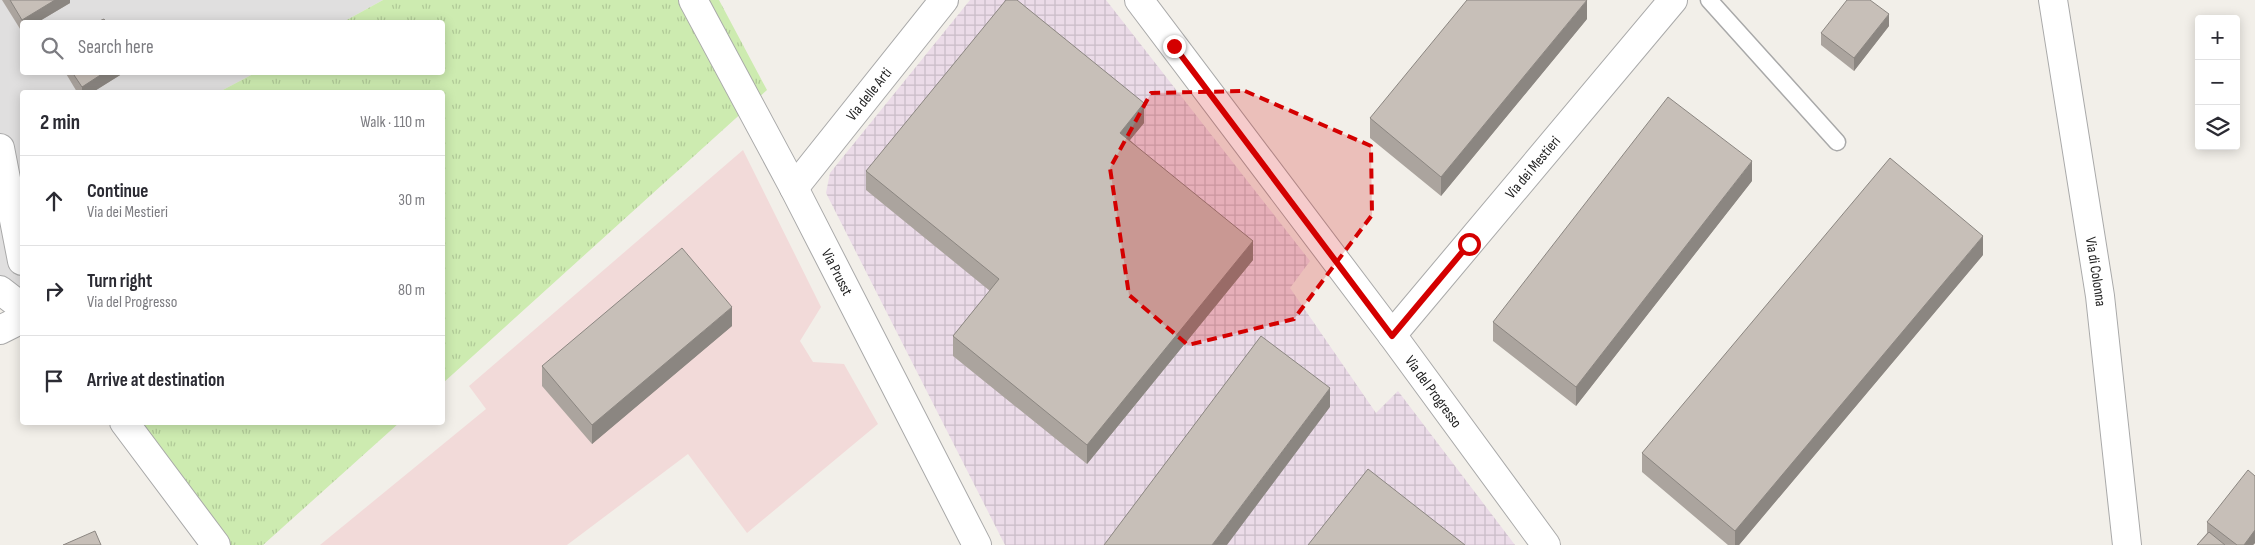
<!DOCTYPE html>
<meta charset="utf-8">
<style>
:root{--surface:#fff;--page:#f2f2f3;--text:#2b2b33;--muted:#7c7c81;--line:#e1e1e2}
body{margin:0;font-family:"Sofia Sans Condensed",sans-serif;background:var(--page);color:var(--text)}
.controls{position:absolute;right:15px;top:15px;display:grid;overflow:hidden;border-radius:5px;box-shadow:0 2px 12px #0003}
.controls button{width:45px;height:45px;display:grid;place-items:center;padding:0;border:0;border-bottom:1px solid var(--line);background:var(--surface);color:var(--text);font:25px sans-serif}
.stop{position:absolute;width:15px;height:15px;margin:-11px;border:4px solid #d40000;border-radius:50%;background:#fff}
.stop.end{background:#d40000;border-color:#fff;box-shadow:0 1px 5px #0008}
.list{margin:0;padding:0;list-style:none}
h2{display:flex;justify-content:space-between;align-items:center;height:65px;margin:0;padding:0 20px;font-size:21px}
h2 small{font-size:16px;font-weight:400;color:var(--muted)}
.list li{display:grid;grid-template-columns:32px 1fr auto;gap:15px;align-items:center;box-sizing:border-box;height:90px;padding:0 20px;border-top:1px solid var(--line)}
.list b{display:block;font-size:19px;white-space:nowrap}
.list p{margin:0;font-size:16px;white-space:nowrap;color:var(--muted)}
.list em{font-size:16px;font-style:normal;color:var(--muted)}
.icon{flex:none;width:28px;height:28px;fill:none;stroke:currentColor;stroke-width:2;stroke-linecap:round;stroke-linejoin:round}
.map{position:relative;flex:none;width:2255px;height:545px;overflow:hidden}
.search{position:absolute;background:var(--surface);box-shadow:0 2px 12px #0003;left:20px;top:20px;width:425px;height:55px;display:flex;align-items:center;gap:12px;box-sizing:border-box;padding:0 18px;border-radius:5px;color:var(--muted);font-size:19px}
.panel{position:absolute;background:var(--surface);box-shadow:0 2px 12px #0003;left:20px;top:90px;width:425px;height:335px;border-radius:5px}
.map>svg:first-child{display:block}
.residential{fill:#e0dfdf}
.commercial{fill:#f2dad9}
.industrial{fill:url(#industrial-grid)}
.grass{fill:url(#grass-tufts)}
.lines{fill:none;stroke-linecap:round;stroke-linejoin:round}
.service-casing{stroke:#a9a9a9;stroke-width:19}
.minor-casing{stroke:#a9a9a9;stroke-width:30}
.service{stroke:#fff;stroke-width:16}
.minor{stroke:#fff;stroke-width:28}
.wall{fill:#aba49e}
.shaded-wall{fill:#8b8681}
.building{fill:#c7bfb8;stroke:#8b8681}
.route{stroke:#d40000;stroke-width:6}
.marked{fill:#d40000;fill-opacity:0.2;stroke:#d40000;stroke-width:4;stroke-dasharray:10 6;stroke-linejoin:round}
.labels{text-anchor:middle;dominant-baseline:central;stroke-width:4;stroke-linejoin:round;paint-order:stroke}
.street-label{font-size:15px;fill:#222;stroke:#fff}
</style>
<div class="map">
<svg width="2255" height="545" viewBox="0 0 2255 545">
<defs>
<pattern id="industrial-grid" width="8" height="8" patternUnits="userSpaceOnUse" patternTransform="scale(1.25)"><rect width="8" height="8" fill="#ebdbe8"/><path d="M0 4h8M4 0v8" fill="none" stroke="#c9bcc7"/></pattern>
<pattern id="grass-tufts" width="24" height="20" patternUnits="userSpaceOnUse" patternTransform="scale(1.25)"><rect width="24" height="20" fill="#cdebb0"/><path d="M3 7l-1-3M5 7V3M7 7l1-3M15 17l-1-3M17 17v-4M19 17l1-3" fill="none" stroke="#b0c997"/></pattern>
</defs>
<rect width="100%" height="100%" fill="#f2efe9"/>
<path class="residential" d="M0 0H383L343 22H22V72L255 73 219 92H22V307L0 290Z"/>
<path class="commercial" d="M743 150 821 307 800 341 813 362 844 364 878 424 747 533 688 454 567 545H320L486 409 469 386Z"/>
<path class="industrial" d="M970 0H1106L1310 261 1290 288 1376 413 1398 391 1515 545H1005L826 193 830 173Z"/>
<path class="grass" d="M383 0H719L767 90 443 383 442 92H219L255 73 442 72V22H343Z
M124 423H399L263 545H216Z"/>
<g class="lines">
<g class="service-casing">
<path id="service" d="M1709 0 1837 142"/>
</g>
<g class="minor-casing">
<g id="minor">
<path id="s1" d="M693 0 794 188 977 545"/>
<path id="s2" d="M1139 0 1392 335 1546 545"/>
<path id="s3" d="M2053 0 2100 296 2127 545"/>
<path d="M0 148 22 261"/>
<path id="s4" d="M794 188 944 0"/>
<path d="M0 290 22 307"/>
<path d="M0 330 22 319"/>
<path id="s5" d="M1392 335 1673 0"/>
<path d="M124 422 216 545"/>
</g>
</g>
<use href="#service" class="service"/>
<use href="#minor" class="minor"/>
</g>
<path class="wall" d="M2 0H70V3L38 22H22V32Z
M1587 19 1441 196 1370 138V118Z
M1889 26 1854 71 1821 45V33Z
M65 72H125L93 92H77Z
M1144 123 1130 140 1253 260 1087 464 953 356V336L990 291 866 190V171Z
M1752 181 1576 406 1493 341V322Z
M1983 255 1739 545H1728L1642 472V453Z
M732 326 592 444 542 386V366Z
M2255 476V543L2253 545H2197L2207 533V522Z"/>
<path class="shaded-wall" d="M55 0H70V3L38 22H22V32V20Z
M1587 0V19L1441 196V177Z
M1889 14V26L1854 71V58Z
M105 72H125L93 92H82V87Z
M1144 103V123L1120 152V133Z
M1752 161V181L1576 406V387Z
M1983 236V255L1739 545H1735V531Z
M1253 241V260L1087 464V445Z
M732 307V326L592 444V425Z
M1330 388V407L1227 545H1212Z
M2255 530V543L2253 545H2244Z"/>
<path class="building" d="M10 0H55L22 20Z
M1006 0H1017L1144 103 1120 133 1253 241 1087 445 953 336 999 279 866 171Z
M1467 0H1587L1441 177 1370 118Z
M1847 0H1870L1889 14 1854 58 1821 33Z
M104 19 106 22H97Z
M72 72H105L82 87Z
M1668 97 1752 161 1576 387 1493 322Z
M1890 158 1983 236 1735 531 1642 453Z
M682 248 732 307 592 425 542 366Z
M1261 336 1330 388 1212 545H1104Z
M1368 469 1465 545H1308Z
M2248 470 2255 476V530L2244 545H2237L2207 522Z
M95 531 101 545H63Z
M2209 532 2225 545H2197Z"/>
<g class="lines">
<path class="route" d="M1174 46 1392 336 1469 244"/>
</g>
<path class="marked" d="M1245 91 1371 146 1372 215 1294 319 1188 345 1129 295 1110 168 1151 93Z"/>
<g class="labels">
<g class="street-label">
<text stroke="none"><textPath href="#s4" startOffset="120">Via delle Arti</textPath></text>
<text stroke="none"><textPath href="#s5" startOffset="219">Via dei Mestieri</textPath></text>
<text stroke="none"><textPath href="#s1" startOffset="308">Via Prusst</textPath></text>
<text stroke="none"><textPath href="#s3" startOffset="275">Via di Colonna</textPath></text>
<text stroke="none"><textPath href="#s2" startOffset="490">Via del Progresso</textPath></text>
</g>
</g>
</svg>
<div class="controls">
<button>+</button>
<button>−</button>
<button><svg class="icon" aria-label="layers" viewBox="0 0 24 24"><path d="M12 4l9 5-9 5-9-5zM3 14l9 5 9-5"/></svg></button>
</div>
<div class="stop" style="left:1469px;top:244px"></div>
<div class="stop end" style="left:1174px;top:46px"></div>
<div class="search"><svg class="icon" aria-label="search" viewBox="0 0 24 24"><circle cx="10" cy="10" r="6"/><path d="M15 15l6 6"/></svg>Search here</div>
<section class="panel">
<h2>2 min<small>Walk · 110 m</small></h2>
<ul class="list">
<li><svg class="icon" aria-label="ahead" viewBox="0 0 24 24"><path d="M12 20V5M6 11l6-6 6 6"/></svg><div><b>Continue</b><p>Via dei Mestieri</p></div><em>30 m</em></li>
<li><svg class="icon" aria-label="right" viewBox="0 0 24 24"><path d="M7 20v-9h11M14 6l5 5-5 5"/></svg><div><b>Turn right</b><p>Via del Progresso</p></div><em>80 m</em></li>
<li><svg class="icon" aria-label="arrive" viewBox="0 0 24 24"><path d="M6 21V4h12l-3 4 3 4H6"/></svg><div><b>Arrive at destination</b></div></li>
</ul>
</section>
</div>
